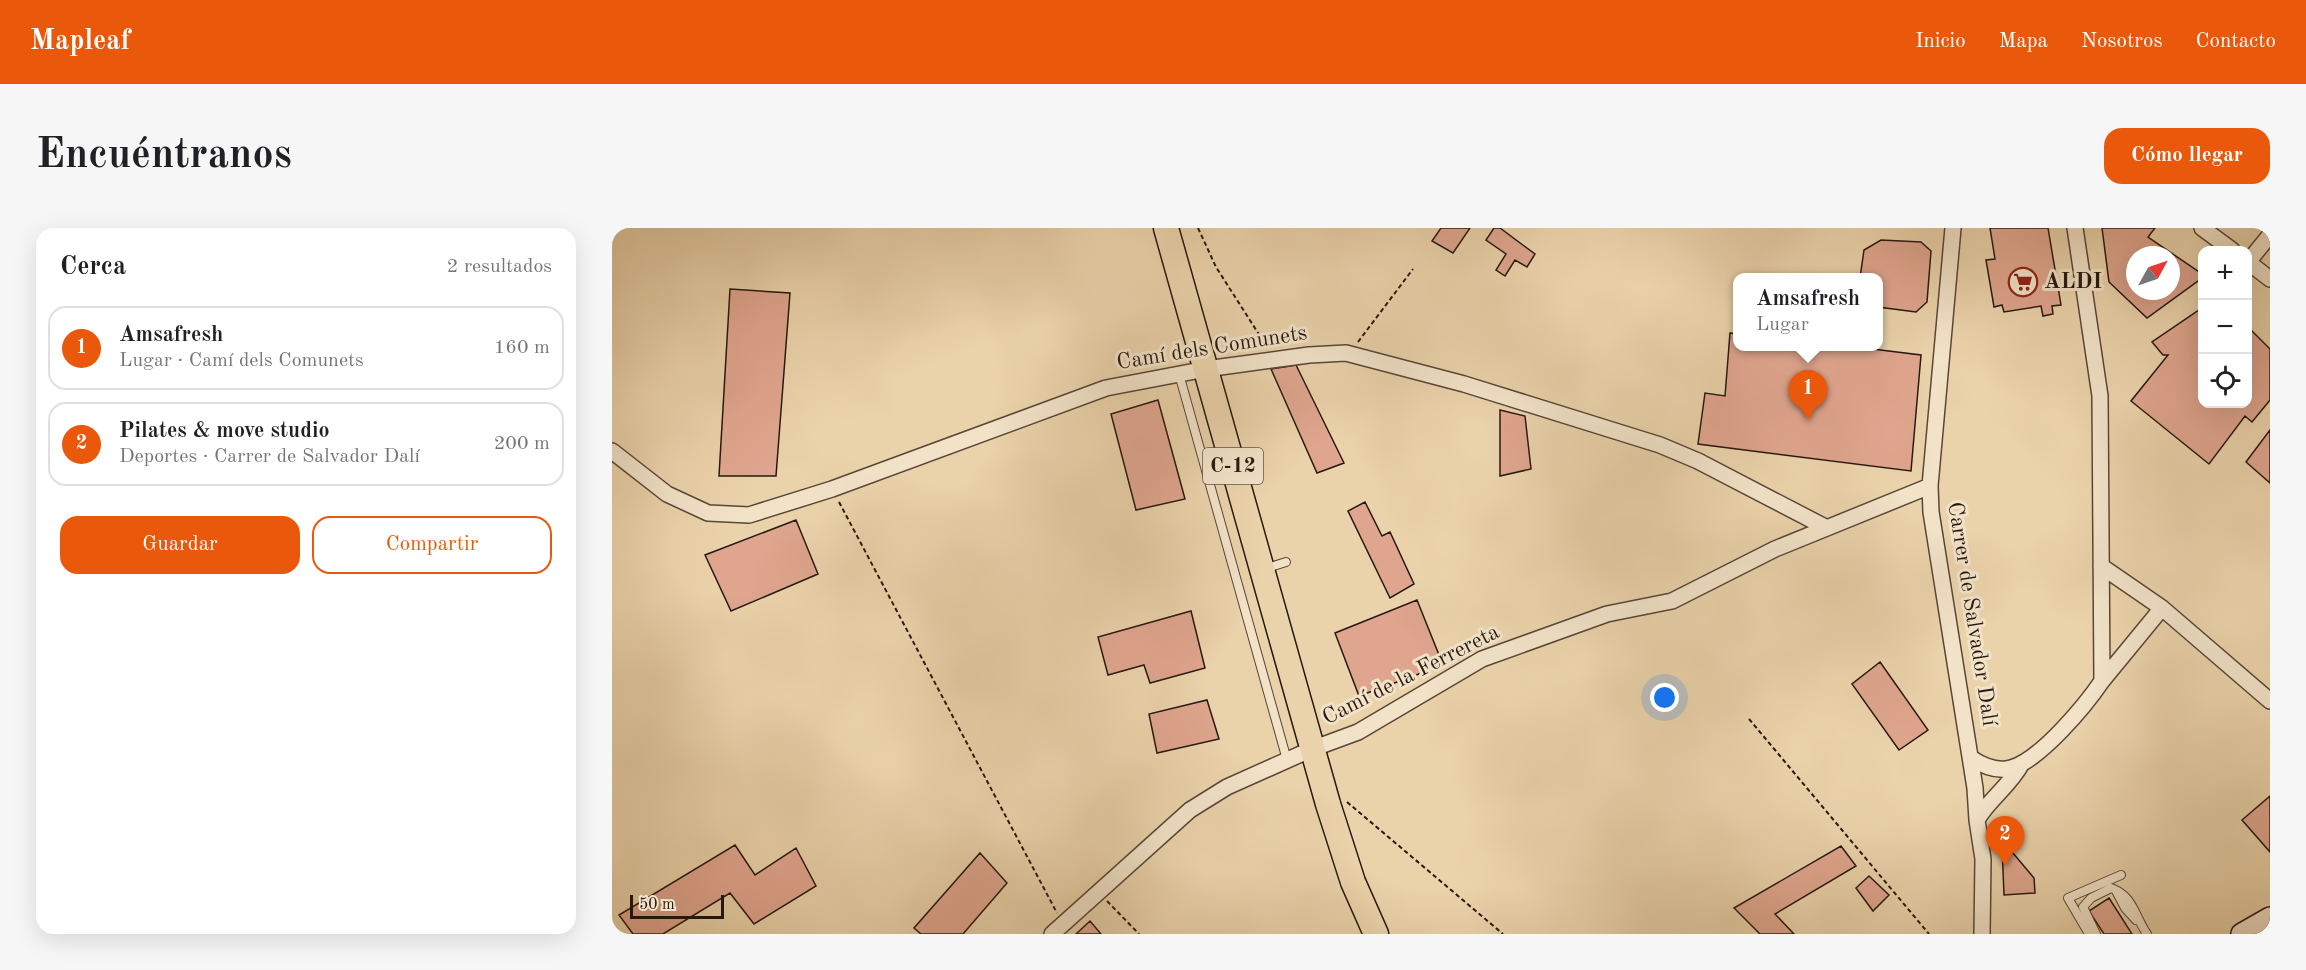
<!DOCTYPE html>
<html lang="es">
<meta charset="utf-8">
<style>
:root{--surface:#fff;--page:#f6f6f6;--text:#202124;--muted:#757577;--line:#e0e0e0;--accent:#ea580c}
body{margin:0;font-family:"Old Standard TT",serif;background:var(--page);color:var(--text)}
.controls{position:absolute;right:18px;top:18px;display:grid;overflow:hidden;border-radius:12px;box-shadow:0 6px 24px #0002}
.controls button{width:54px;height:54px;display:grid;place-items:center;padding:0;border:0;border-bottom:2px solid var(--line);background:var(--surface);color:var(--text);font:30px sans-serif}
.compass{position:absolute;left:1514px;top:18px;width:54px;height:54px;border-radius:50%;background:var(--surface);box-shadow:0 6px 24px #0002;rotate:50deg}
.scale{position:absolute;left:18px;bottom:15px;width:94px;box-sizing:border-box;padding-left:6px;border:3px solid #271911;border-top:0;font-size:16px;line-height:21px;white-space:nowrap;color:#271911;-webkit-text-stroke:4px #f1e2c8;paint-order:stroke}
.you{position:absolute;left:1053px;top:470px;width:21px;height:21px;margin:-15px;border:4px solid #fff;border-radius:50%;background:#1a73e8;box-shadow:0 0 0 9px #1a73e833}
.badge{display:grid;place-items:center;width:39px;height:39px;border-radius:50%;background:var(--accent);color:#fff;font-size:20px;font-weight:700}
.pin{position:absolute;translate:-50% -50px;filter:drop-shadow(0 2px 3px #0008)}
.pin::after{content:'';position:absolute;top:32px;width:21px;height:18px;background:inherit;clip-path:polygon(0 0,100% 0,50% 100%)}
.popup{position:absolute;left:1121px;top:45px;width:150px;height:78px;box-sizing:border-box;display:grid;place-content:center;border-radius:12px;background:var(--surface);filter:drop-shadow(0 2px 4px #0005);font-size:20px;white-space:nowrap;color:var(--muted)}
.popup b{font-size:22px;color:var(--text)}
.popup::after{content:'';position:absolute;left:50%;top:100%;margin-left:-12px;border:12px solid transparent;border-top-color:var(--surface)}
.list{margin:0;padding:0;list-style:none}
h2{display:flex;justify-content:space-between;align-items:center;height:78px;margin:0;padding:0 24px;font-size:26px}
h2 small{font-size:20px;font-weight:400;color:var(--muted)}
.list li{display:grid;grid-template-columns:39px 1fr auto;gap:18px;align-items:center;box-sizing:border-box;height:84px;margin:0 12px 12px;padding:0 12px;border:2px solid var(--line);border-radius:18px}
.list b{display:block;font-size:22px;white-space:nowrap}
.list p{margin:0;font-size:20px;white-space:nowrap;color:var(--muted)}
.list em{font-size:20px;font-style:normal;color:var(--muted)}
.actions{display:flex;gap:12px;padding:18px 24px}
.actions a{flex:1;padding:14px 0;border:2px solid var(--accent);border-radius:18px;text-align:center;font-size:21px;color:var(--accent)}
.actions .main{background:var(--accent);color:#fff}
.icon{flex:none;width:33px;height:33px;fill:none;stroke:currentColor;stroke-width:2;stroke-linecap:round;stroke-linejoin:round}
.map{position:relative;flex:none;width:1658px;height:706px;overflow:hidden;border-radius:18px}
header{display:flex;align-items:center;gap:36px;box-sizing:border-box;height:84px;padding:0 30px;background:var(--accent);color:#fff}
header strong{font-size:28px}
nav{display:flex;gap:33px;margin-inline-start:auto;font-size:21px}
.intro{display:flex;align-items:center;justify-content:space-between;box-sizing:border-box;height:144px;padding:0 36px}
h1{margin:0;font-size:42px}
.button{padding:15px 27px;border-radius:18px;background:var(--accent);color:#fff;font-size:21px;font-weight:700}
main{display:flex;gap:36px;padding:0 36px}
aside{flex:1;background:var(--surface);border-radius:18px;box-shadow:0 6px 24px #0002}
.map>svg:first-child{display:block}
.building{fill:#dfa58e;stroke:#271911;stroke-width:1.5;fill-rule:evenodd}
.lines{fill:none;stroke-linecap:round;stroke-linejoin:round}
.lane-casing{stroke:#584737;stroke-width:10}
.street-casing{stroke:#584737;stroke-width:18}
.secondary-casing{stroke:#271911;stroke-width:24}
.primary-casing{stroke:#271911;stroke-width:27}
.path{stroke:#271911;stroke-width:2;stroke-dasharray:4.5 3;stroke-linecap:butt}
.lane{stroke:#f1e2c8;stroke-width:8}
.street{stroke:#f1e2c8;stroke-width:15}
.secondary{stroke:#f1e2c8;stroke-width:21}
.primary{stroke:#ead2aa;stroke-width:24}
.labels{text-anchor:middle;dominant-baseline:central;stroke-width:6;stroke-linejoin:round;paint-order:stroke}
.shield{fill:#f1e2c8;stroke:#645548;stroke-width:1.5}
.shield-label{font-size:21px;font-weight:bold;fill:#271911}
.poi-label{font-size:22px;font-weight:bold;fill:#271911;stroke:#f1e2c8;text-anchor:start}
.street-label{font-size:22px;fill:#271911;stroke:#f1e2c8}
</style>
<header>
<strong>Mapleaf</strong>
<nav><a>Inicio</a><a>Mapa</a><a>Nosotros</a><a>Contacto</a></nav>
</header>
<div class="intro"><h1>Encuéntranos</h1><a class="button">Cómo llegar</a></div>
<main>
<aside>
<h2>Cerca<small>2 resultados</small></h2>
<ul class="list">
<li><span class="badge">1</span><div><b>Amsafresh</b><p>Lugar · Camí dels Comunets</p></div><em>160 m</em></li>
<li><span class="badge">2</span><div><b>Pilates &amp; move studio</b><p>Deportes · Carrer de Salvador Dalí</p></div><em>200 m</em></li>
</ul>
<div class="actions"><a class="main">Guardar</a><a>Compartir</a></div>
</aside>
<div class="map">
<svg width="1658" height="706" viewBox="0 0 1658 706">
<rect width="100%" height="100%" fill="#ead2aa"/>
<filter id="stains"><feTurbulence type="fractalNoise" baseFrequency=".00333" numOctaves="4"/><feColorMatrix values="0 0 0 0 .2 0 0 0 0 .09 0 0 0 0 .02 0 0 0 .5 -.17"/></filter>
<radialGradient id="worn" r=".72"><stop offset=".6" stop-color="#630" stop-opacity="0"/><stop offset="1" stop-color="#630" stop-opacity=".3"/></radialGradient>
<path class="building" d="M829 0H858L841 25 820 13Z
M882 0H888L923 26 915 39 903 32 893 48 884 42 894 26 874 12Z
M1378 0H1436L1449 77 1440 78 1441 86 1431 88 1429 78 1392 84 1390 77 1382 79 1374 32 1383 31Z
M1490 0H1543L1536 9 1590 46V50L1535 90 1497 54ZM1523 27H1559V63H1523Z
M1269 12 1309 14 1319 23 1315 74 1304 84 1266 79V50H1248L1252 22Z
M118 61 178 65 164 248H107Z
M1590 80V176H1636V99L1658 121V172L1640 194 1633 188 1597 236 1519 173 1556 127H1551L1540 114Z
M1118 105 1126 106V118H1236L1309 127 1299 243 1086 216 1093 165 1113 168Z
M684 137 732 235 705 245 659 141Z
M546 172 573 271 524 282 499 186Z
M888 182 913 188 919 241 888 248Z
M1658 202V255L1634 234Z
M753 274 770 308 778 304 802 356 778 370 736 283Z
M184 292 206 346 119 383 93 327Z
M805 372 827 427 815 443 747 468 723 405Z
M579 383 593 440 538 455 532 437 496 447 486 409Z
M1268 434 1316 502 1287 522 1240 456Z
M595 472 607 511 545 525 537 486Z
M1658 568V624L1630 592Z
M123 617 143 647 184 620 204 658 142 696 118 665 51 706H21L7 687Z
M1229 618 1244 638 1163 686 1182 706H1148L1122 680Z
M1390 618H1395L1422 650 1423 665 1392 667Z
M368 625 395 655 351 706H309L302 700Z
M1257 648 1277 667 1261 683 1244 660Z
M1497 670 1520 706H1492L1477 683Z
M478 693 489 706H464Z"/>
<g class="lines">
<g class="lane-casing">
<path id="lane" d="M567 146 675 532
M652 341 674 334
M1504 663 1513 680 1524 692
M1477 706 1456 670 1509 647
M1484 706 1471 679 1479 670 1499 660C1521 667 1523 689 1535 706"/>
</g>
<g class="street-casing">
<path id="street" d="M1341 0 1318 258 1319 284 1363 560 1365 592 1371 631 1370 706
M1590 0 1620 22
M1658 7 1636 34 1658 51
M0 223 55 266 96 285 137 287 220 261 494 160 594 141 697 127 734 125 852 156 1048 217 1086 233 1215 300
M1489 338 1550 380 1658 473
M1490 453 1550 380
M1359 530C1371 538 1384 544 1399 540 1428 532 1473 478 1490 453L1488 168 1463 0
M1365 592C1377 571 1399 557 1410 535
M440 706 578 582 615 559 700 521 746 504 870 431 995 386 1060 373 1163 321 1318 258"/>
</g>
<g class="secondary-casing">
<path id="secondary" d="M1630 706 1658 690"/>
</g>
<g class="primary-casing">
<path id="primary" d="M554 0 716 576 741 654 764 706"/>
</g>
<path class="path" d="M586 0 604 39 655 119
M746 114 801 41
M227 274 445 685
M1137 491 1317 706
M735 574 891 706
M495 673 527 706"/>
<use href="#lane" class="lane"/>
<use href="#street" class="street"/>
<use href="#secondary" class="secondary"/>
<use href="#primary" class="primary"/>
</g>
<defs>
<g id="supermarket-ring" transform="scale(1.5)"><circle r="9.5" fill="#f1e2c8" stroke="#8f2418" stroke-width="1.5"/><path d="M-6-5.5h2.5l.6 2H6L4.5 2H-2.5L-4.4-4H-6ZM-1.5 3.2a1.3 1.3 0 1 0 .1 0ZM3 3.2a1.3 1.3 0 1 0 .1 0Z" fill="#8f2418"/></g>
</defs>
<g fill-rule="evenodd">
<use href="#supermarket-ring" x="1411" y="54"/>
</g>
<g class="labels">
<rect class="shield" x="591" y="220" width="60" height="36" rx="4.5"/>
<g class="shield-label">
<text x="621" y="238">C-12</text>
</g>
<g class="poi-label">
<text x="1432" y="54">ALDI</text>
</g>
<g class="street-label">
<text transform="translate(600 120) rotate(-9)">Camí dels Comunets</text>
<text transform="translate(1360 386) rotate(81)">Carrer de Salvador Dalí</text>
<text transform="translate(799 447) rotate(-27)">Camí de la Ferrereta</text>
</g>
</g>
<rect width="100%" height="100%" filter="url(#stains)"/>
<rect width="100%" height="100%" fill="url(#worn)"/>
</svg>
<div class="controls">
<button>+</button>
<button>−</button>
<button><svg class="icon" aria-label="locate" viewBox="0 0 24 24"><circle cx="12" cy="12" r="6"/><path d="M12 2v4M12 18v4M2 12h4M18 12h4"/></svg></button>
</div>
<svg class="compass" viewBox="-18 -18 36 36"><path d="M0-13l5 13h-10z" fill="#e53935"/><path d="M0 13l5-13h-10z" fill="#757577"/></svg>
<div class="scale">50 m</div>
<div class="you"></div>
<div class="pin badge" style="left:1196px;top:192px">1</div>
<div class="popup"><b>Amsafresh</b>Lugar</div>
<div class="pin badge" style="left:1393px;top:638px">2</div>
</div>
</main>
